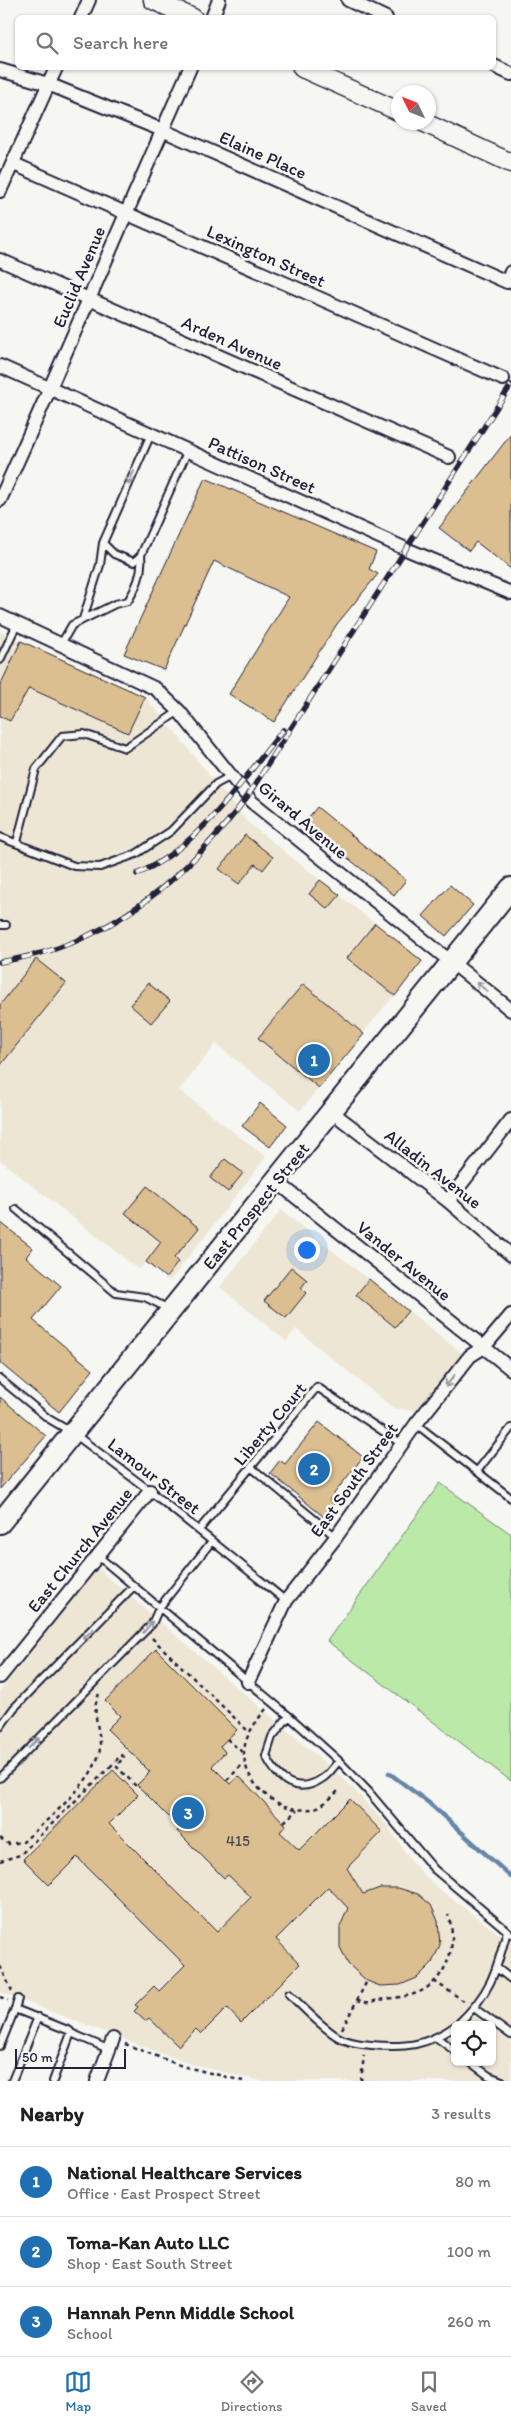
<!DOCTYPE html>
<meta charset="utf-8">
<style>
:root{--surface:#fff;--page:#f6f6f6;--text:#202124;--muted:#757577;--line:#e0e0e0;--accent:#1f6fb2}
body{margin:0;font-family:Itim,sans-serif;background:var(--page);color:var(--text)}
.controls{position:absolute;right:15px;bottom:15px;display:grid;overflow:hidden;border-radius:8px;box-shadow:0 1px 4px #0004}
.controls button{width:45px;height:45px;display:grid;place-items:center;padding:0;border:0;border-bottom:1px solid var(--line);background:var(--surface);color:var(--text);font:25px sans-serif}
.compass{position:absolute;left:391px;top:85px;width:45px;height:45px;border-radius:50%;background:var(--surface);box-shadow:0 1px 4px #0004;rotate:313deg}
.scale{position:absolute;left:15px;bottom:12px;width:111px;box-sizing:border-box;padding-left:5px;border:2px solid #22223b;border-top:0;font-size:14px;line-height:18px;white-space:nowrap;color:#22223b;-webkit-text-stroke:4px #f6f6f2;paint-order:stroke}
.you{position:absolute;left:306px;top:1249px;width:18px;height:18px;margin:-12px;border:4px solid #fff;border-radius:50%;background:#1a73e8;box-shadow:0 0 0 8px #1a73e833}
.badge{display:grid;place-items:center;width:32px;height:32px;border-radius:50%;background:var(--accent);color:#fff;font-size:16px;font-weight:700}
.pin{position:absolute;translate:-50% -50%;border:2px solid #fff;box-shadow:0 1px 5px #0006}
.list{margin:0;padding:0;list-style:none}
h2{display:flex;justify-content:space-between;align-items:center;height:65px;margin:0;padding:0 20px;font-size:21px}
h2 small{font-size:16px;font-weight:400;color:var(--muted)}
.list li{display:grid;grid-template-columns:32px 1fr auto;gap:15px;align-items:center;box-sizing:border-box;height:70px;padding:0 20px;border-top:1px solid var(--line)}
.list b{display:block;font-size:19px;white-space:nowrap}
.list p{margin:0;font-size:16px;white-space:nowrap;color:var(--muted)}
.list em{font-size:16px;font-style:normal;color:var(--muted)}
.icon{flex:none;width:28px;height:28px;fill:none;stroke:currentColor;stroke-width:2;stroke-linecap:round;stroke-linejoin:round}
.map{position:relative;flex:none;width:511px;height:2081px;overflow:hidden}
.search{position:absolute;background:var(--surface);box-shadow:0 1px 4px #0004;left:15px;right:15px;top:15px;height:55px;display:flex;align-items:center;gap:12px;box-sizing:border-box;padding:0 18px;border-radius:8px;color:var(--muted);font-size:19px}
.sheet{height:275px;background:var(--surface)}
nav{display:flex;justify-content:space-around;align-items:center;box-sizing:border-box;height:70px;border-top:1px solid var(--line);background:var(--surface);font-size:14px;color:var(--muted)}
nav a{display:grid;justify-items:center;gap:2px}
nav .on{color:var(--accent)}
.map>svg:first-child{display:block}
.built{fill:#eee6d5;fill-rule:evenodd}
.green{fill:#bbe9a7;stroke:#6e8671}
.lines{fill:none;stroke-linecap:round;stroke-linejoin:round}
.stream{stroke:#6686a9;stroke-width:4.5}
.building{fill:#dcbf90;stroke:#22223b}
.lane-casing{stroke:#22223b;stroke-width:10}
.street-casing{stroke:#22223b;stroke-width:16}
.secondary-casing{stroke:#22223b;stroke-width:21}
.primary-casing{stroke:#22223b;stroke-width:24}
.path{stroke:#22223b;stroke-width:2.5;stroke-dasharray:4 4;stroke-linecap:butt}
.lane{stroke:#f6f6f2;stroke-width:6}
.street{stroke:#f6f6f2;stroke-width:12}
.secondary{stroke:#f6f6f2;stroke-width:18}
.primary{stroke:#f6f6f2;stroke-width:20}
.rail-casing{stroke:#22223b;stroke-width:5.5}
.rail{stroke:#f6f6f2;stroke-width:4;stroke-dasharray:11;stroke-linecap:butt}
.oneway{stroke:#9797a0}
.labels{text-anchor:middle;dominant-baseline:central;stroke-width:5;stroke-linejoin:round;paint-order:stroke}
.number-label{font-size:15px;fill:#504950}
.street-label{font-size:18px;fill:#22223b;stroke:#f6f6f2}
</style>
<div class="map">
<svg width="511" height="2081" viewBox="0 0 511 2081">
<rect width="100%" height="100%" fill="#f6f6f2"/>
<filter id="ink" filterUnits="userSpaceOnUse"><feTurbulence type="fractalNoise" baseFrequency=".02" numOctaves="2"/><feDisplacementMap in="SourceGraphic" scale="10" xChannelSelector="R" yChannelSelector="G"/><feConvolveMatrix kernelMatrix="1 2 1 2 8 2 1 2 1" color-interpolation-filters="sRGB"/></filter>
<g filter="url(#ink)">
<path class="built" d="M0 632 145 697 175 732 246 821 422 961 300 1111 216 1044 179 1090 266 1157 170 1281 146 1262 139 1270 0 1160Z
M281 1210 462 1353 416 1411 393 1408 296 1329 286 1341 220 1287Z
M97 1568 343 1778 388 1826 413 1864 439 1889 511 1943V2081H260L184 2062 0 1992V1691ZM455 2025H492V2062H455Z"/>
<path class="green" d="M440 1483 511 1534V1781L327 1641Z"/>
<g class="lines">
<path class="stream" d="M389 1773 429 1803 511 1877"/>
</g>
<path class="building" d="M511 434V569L476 542 469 551 439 528Z
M205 478 376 552 369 569 378 574 337 624 274 722 229 694 289 597 214 561 164 670 124 654Z
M21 641 145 697 128 733 29 688 10 721 0 716V686Z
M317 807 406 880 394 895 304 823Z
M245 835 273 857 263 870 255 864 239 884 219 869Z
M320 880 340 895 328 909 309 894Z
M450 885 473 905 446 936 423 916Z
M375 923 422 961 395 996 347 958Z
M36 959 66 983 0 1066V1005Z
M148 983 170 1001 151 1023 130 1005Z
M303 984 364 1034 319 1088 258 1038Z
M260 1103 287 1125 270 1147 242 1126Z
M225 1159 243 1173 228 1192 210 1178Z
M147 1186 199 1228 174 1258 178 1262 166 1278 146 1262 161 1242 125 1213Z
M0 1222 33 1248 26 1257 61 1286 33 1320 93 1370 59 1412 0 1363Z
M291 1267 307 1280 301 1288 306 1293 286 1318 264 1301Z
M369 1279 408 1311 395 1327 356 1295Z
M0 1397 46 1436 0 1489Z
M319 1422 363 1457 329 1500 334 1504 324 1517 270 1473 280 1460 285 1464Z
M156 1649 237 1730 220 1746 225 1752 212 1766 230 1784 239 1776 286 1825 280 1832 299 1850 350 1799 382 1832 347 1868 363 1894 380 1888H398L418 1894 431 1905 438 1921 440 1945 432 1963 417 1978 400 1985 380 1986 367 1981 348 1964 340 1947V1927L348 1908 328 1887 276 1939 300 1964 241 2023 227 2008 201 2034 196 2029 178 2046 149 2018 145 2021 134 2011 138 2007 135 2005 154 1986 159 1991 185 1965 77 1857 49 1885 23 1859 113 1770 138 1795 109 1824 217 1932 251 1897 228 1875 224 1878 177 1831 180 1828 137 1785 150 1772 107 1729 120 1716 105 1701Z"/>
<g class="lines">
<g class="lane-casing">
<path id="lane" d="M151 434 103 543 114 554 134 562 141 555 188 450
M83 619 100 565 103 543
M61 644 72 625 115 604 128 601C137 587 143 572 141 555
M0 660 17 624
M0 837 74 866 100 867 136 854 171 831 216 784 231 776
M17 842 36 769 62 736 84 734 125 748 179 711
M0 925H6
M16 1209 116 1293 145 1297 169 1309
M0 1379 49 1419 73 1433 150 1491 286 1601
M416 1424 511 1498
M252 1468 336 1537
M478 1470 511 1428
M199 1530 317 1387 402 1444
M98 1556 289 1716 339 1761 368 1791 434 1869 511 1934
M289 1716 272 1737 266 1756C278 1780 297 1796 323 1778 329 1774 334 1766 339 1761
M0 1727 14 1708 134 1586
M0 1778 152 1624 159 1608 212 1541
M498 1969 511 1979
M289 1994C304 2008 320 2026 338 2037 348 2043 361 2044 371 2045 406 2048 426 2046 455 2026
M18 1999 15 2009 70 2031 71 2033 53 2081
M474 2008 511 2035
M457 2025C490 1994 496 1973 507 1931
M71 2033 108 2049
M437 2038 455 2051
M0 2046 15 2009
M470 2062 489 2076 502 2081
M12 2081 38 2017"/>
</g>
<g class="street-casing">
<path id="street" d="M348 0 386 18
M81 18 89 0
M212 18 219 0
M494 66 511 74
M0 70 48 84 162 130 507 282 511 272
M14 164 503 379
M0 191 56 68
M0 260 449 457
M0 366 406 549 511 593
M0 500C65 357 126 212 190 68
M0 616 156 689 179 711 252 802 511 1010
M332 1112 448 1201 511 1255
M276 1181 511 1369
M448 1201 511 1120
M0 1677 150 1491
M248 1682 286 1601 336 1537 416 1424 470 1356 484 1347 511 1315
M97 2081 113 2039"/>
</g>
<g class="secondary-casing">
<path id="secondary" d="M153 0 193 18
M302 68 398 111
M423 122 511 163"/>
</g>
<g class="primary-casing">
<path id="primary" d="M0 1523 511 888"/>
</g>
<path class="path" d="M152 1638 249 1732
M266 1709C256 1721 244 1737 244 1753 244 1786 281 1814 311 1809 323 1807 332 1797 340 1789
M227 1739 243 1753
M110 1767 121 1755 124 1757 116 1766 136 1786
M227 1780 245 1762
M284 1822 297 1810
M0 1838 9 1844 23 1842C47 1819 97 1781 100 1748 101 1730 90 1711 99 1694
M0 1861 20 1855 110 1767 109 1764
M0 1966 12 1991
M434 1981 464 2001
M0 1997 8 2000
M357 2000C374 2005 371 2000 386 1999 397 1997 406 1997 417 1993 447 1981 459 1944 448 1915
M342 2029 367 1981
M125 2044 182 2066 243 2081
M361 2081 364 2055"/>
<use href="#lane" class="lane"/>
<use href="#street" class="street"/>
<use href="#secondary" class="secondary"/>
<use href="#primary" class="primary"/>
<g class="rail-casing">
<path id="rail" d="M137 874C201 845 240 783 283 730
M0 962C21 958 43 954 63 946 140 918 199 861 247 797L511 385"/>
</g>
<use href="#rail" class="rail"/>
</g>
<defs><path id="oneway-shaft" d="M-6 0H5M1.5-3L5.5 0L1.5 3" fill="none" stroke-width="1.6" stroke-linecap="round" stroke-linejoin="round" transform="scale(1.25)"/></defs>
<g class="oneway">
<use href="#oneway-shaft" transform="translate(131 478) rotate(114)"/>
<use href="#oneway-shaft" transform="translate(482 987) rotate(-141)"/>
<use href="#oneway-shaft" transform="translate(450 1381) rotate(128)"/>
<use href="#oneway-shaft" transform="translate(148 1627) rotate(-50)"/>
<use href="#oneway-shaft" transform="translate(88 1634) rotate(135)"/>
<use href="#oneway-shaft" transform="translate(34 1743) rotate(-45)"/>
</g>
</g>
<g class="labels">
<g class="number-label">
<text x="238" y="1841">415</text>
</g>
<g class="street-label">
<text transform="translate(263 155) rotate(24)">Elaine Place</text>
<text transform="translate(266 256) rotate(24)">Lexington Street</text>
<text transform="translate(79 277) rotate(-67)">Euclid Avenue</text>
<text transform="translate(232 343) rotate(24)">Arden Avenue</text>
<text transform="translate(262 465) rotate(24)">Pattison Street</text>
<text transform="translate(303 820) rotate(40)">Girard Avenue</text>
<text transform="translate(433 1169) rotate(38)">Alladin Avenue</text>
<text transform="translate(256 1206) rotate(-51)">East Prospect Street</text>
<text transform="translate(404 1261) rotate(39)">Vander Avenue</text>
<text transform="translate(270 1424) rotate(-50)">Liberty Court</text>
<text transform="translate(154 1476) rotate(38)">Lamour Street</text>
<text transform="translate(354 1480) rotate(-54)">East South Street</text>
<text transform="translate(80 1550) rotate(-51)">East Church Avenue</text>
</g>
</g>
</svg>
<div class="controls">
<button><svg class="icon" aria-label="locate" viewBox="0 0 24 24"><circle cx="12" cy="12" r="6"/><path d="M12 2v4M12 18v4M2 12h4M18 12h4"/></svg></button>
</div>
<svg class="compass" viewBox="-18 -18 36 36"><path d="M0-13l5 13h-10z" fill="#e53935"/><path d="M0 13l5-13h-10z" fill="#757577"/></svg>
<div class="scale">50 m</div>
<div class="you"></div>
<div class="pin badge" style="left:314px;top:1060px">1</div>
<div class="pin badge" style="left:314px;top:1469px">2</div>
<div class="pin badge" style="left:188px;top:1813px">3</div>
<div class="search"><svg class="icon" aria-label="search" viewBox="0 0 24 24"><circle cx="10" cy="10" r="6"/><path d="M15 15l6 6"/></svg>Search here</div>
</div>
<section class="sheet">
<h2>Nearby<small>3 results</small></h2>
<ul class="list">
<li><span class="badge">1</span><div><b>National Healthcare Services</b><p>Office · East Prospect Street</p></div><em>80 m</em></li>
<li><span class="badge">2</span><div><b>Toma-Kan Auto LLC</b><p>Shop · East South Street</p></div><em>100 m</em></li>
<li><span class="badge">3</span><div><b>Hannah Penn Middle School</b><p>School</p></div><em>260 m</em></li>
</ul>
</section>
<nav>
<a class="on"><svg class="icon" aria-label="map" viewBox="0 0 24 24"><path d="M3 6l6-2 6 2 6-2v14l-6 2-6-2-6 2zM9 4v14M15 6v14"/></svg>Map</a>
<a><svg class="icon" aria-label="directions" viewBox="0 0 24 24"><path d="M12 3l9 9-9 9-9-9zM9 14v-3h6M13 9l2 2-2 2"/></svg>Directions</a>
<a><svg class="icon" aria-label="saved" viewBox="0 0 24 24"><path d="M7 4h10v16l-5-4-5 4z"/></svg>Saved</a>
</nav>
